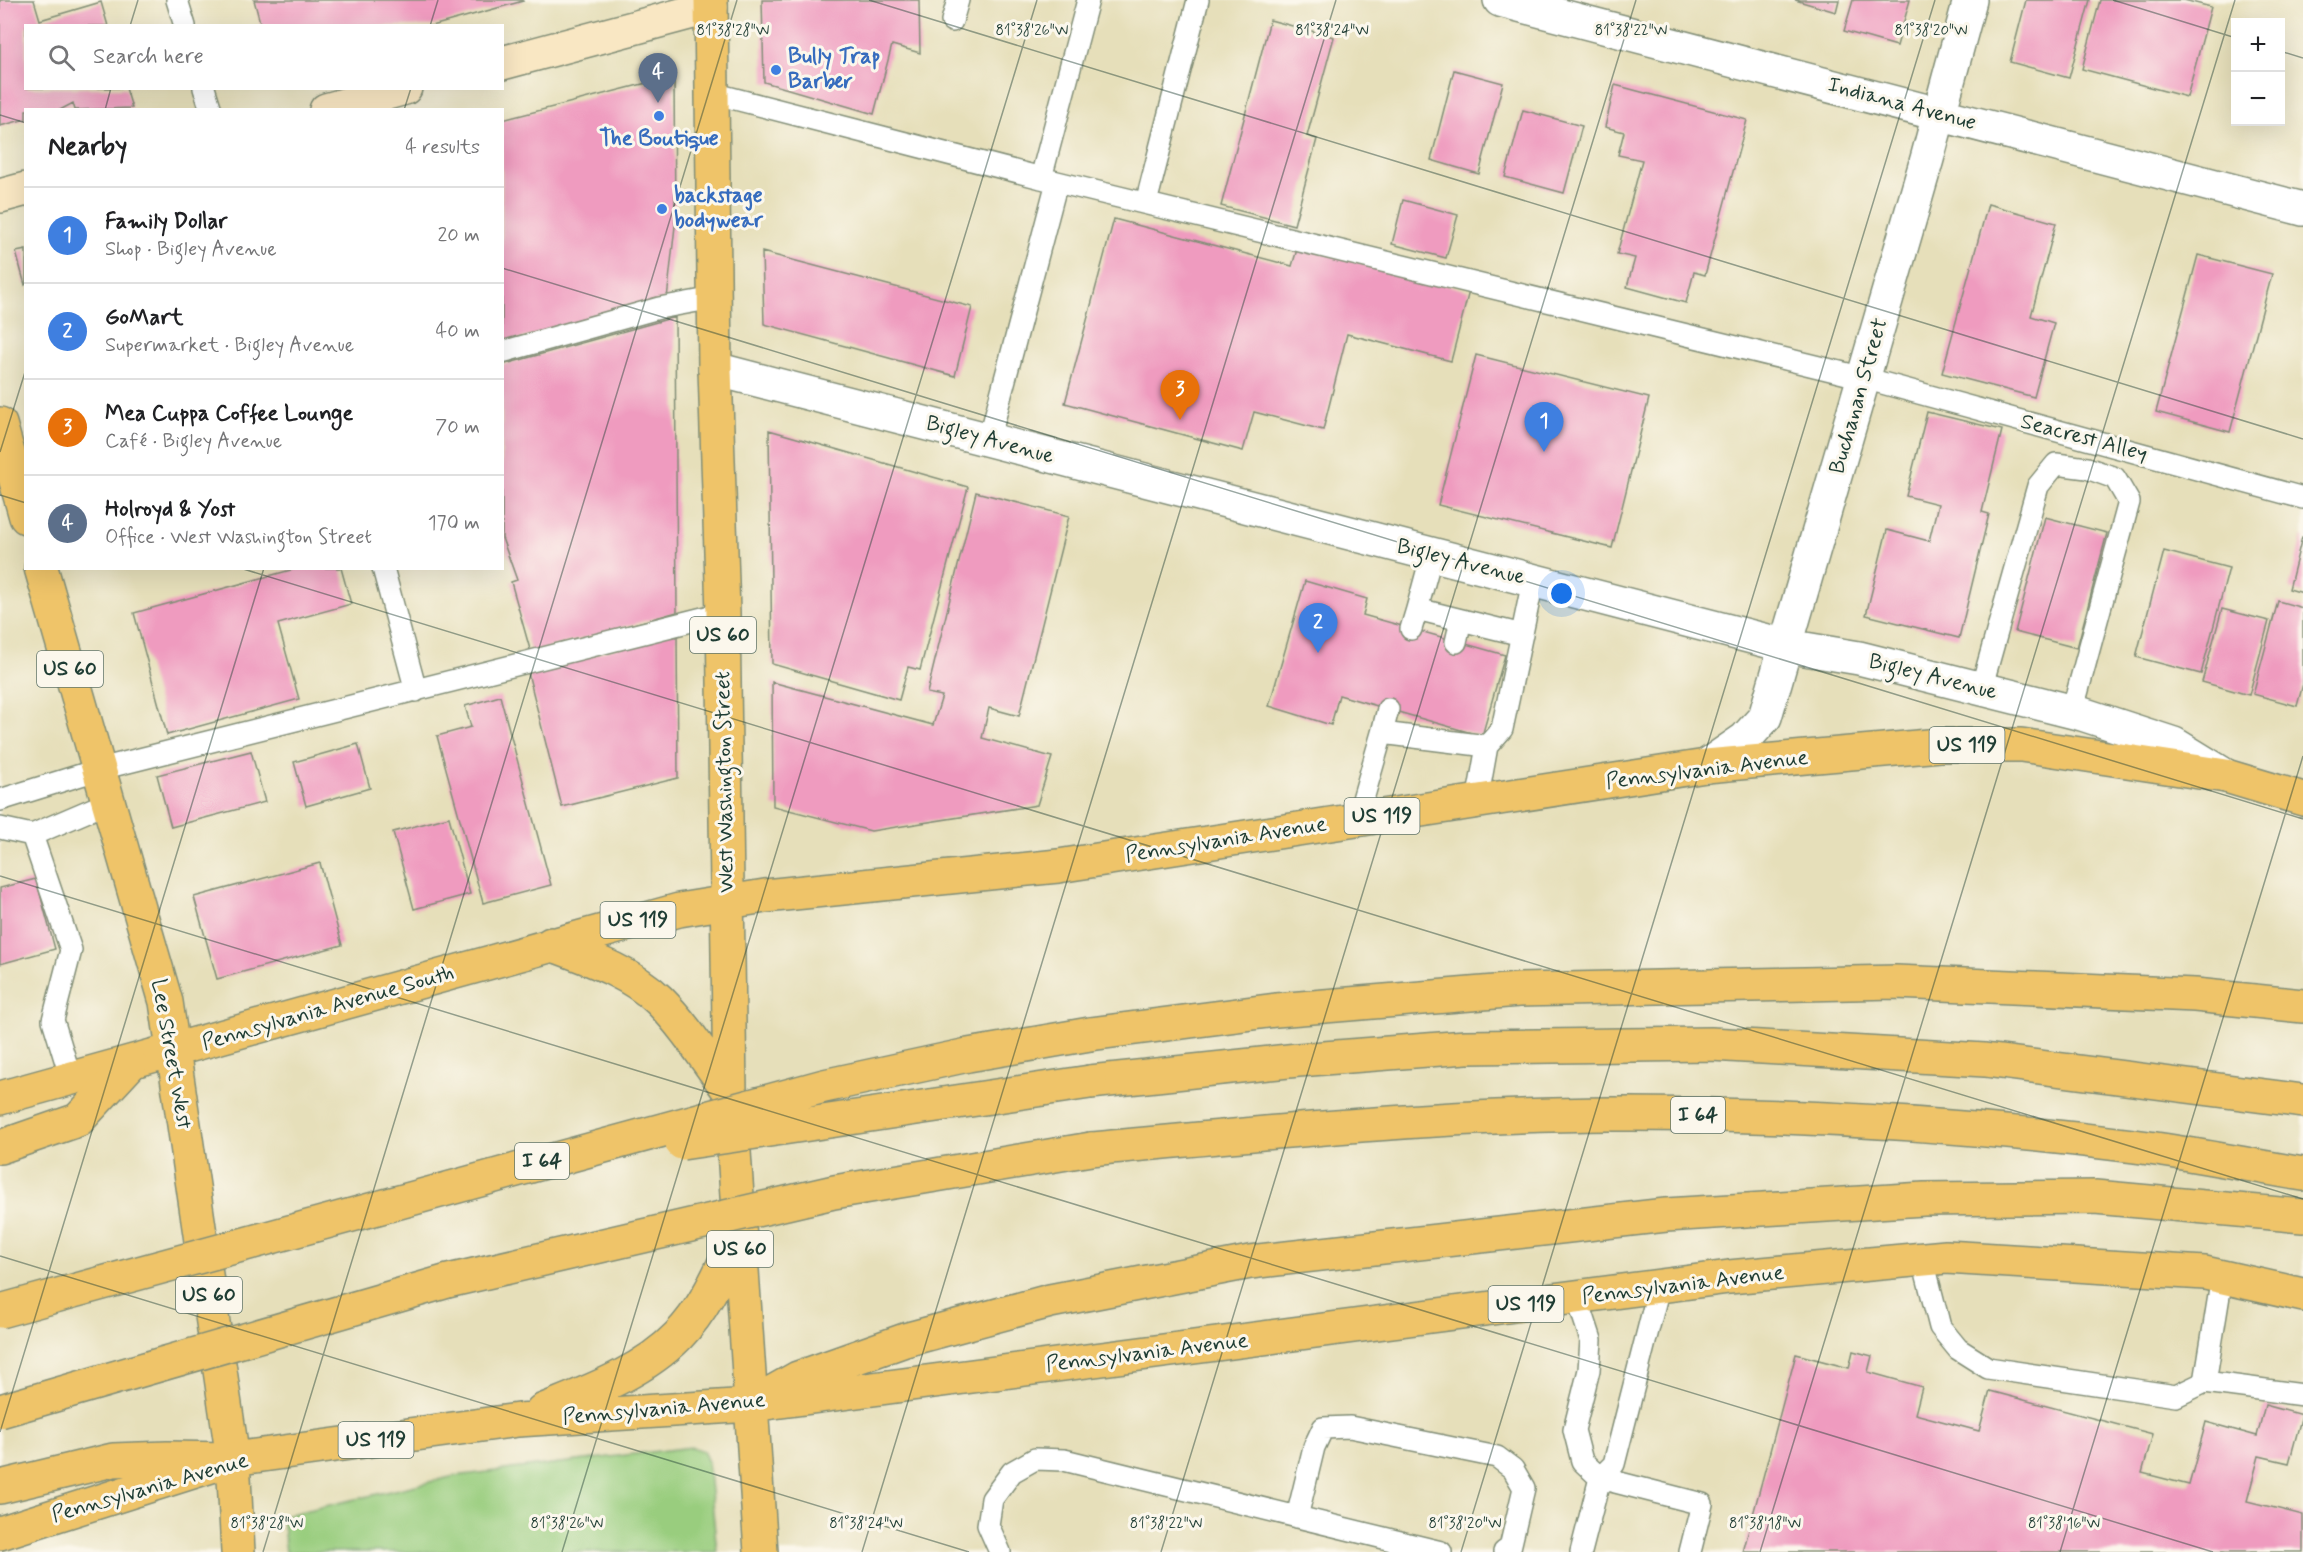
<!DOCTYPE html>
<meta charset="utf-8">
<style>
:root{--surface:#fff;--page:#f6f6f6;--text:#202124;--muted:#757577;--line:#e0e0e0;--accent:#111827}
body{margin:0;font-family:Mynerve,sans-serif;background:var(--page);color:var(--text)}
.controls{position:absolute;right:18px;top:18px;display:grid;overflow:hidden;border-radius:0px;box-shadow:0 6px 24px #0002}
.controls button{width:54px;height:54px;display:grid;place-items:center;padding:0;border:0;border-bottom:2px solid var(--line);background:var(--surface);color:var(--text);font:30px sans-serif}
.you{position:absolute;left:1562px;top:594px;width:21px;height:21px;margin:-15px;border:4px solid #fff;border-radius:50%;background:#1a73e8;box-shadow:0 0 0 9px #1a73e833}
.badge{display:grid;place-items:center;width:39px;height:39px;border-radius:50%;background:var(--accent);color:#fff;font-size:20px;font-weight:700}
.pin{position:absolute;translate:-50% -50px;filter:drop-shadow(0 2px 3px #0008)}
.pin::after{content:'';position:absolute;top:32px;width:21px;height:18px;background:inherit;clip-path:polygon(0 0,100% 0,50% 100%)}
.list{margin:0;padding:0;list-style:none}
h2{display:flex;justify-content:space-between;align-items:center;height:78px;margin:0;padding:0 24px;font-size:26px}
h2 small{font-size:20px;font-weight:400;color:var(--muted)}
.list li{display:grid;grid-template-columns:39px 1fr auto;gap:18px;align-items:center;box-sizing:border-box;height:96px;padding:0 24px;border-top:2px solid var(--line)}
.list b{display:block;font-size:22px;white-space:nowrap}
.list p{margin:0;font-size:20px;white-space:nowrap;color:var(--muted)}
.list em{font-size:20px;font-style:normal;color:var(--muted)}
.icon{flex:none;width:33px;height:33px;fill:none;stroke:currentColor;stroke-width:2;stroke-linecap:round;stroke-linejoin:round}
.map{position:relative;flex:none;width:2303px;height:1552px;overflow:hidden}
.search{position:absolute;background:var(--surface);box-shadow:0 6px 24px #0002;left:24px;top:24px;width:480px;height:66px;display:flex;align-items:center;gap:15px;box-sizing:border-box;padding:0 21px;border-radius:0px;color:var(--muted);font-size:22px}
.panel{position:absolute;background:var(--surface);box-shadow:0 6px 24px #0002;left:24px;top:108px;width:480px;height:462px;border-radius:0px}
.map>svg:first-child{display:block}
.green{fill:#99cd7e;stroke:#5c8559;stroke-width:1.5}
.building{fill:#ef9bbf}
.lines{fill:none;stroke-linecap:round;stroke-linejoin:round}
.lane-casing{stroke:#828e77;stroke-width:24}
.street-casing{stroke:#828e77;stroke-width:36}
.secondary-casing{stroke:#828e77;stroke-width:36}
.primary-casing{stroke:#828e77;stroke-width:36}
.highway-casing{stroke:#828e77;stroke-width:36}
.lane{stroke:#fff;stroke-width:21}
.street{stroke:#fff;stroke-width:33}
.secondary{stroke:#f9e7c3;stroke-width:33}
.primary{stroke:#efc469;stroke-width:33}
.highway{stroke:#efc469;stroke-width:33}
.highway-bridge-casing{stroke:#828e77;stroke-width:36;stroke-linecap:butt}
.highway-bridge{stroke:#efc469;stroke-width:33}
.ticks{fill:none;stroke:#1f3d34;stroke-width:1.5;stroke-opacity:0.45}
.shop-dot{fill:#3f7fe0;stroke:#fbf7ec;stroke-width:2}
.labels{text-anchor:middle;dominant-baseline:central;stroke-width:6;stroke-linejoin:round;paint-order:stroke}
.shield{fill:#fbf7ec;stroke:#61756b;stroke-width:1.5}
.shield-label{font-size:21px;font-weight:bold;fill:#1f3d34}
.shop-label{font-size:22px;font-weight:bold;fill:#366cbe;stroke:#fbf7ec;text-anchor:start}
.street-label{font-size:22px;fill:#1f3d34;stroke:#fbf7ec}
.ticks-label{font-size:15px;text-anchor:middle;fill:#1f3d34;stroke:#fbf7ec;stroke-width:6;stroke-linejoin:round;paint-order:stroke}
</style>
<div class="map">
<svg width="2303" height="1552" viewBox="0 0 2303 1552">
<rect width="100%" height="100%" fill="#fbf7ec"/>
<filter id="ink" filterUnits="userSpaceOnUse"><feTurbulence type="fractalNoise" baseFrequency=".0167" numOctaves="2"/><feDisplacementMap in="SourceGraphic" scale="12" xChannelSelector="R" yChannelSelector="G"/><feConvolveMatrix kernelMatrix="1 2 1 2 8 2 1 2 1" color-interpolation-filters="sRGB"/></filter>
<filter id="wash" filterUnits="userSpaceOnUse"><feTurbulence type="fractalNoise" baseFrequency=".008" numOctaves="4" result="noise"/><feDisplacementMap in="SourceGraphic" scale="24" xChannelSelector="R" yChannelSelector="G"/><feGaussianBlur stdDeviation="1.35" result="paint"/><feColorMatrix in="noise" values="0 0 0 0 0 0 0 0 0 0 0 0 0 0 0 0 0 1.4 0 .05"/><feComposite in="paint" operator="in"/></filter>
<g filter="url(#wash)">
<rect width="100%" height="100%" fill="#e6dfba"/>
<path class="green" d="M692 1447 703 1451 708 1462 717 1552H286L282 1516 455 1476Z"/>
<g id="blocks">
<path class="building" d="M0 0H34L40 20 101 2 108 26H26V88H126L132 108 75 110 73 103 60 110H26V119L0 126Z
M254 0H522L523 1 432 26H261Z
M762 0H919L920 53 892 45 874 114 764 82Z
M1795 0H1839L1836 12Z
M1853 0H1910L1897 46 1844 31Z
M2026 0H2090L2069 78 2010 62Z
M2100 0H2184L2211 7 2187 97 2082 69Z
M1270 20 1334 37 1307 136 1317 139 1294 225 1221 206Z
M1454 70 1503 83 1479 174 1431 160Z
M674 76 675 226 667 299 502 344V120Z
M1615 85 1747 120 1705 275 1694 272 1686 303 1627 287 1635 258 1617 254 1642 160 1618 155 1624 132 1605 127Z
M1523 110 1582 126 1564 193 1505 177Z
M1403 200 1458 215 1446 258 1392 244Z
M1988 204 2056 223 2031 316 2054 323 2034 397 1942 373Z
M1114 219 1292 266 1298 246 1469 291 1451 361 1347 334 1323 430 1254 412 1243 451 1065 403Z
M26 250V284L25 285 16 252Z
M762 252 972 307 955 376 764 324Z
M2198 255 2272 274 2230 432 2156 412Z
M675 317 677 612 531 653 511 582 517 580 502 538V365Z
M1476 355 1649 398 1612 548 1438 505Z
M1927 412 2002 430 1982 512 1989 514 1959 638 1866 615 1887 530 1929 541 1938 504 1906 496Z
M769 430 968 487 920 670 908 667 899 700 772 664Z
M976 492 1069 516 1019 716 989 708 982 738 1052 757 1037 805 871 831 773 806 772 682 933 725 942 696 927 693Z
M2045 517 2107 533 2077 648 2015 632Z
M2302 537H2303V593L2289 589Z
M2164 551 2229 568 2201 674 2136 657Z
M298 568H341L351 604 278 624 299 699 167 735 134 613Z
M1305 581 1367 599 1363 615 1505 655 1482 736 1339 695 1331 725 1269 706Z
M2278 601 2303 608V684L2297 706 2253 694Z
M2222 609 2269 621 2249 695 2202 682Z
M677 631 678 778 562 807 528 673Z
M500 696 551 885 483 903 437 736 471 727 465 706Z
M358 744 370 788 306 806 294 762Z
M251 751 265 802 171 827 157 775Z
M449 817 470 894 414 909 393 832Z
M320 863 342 945 217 979 194 897Z
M36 879 55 949 0 964V888Z
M1853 1351 1872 1356 1868 1372 1922 1387 1915 1414 1979 1431 1990 1391 2153 1434 2142 1473 2189 1485 2206 1422 2257 1436 2265 1405 2302 1415 2289 1463 2259 1456 2247 1501 2303 1515V1552H1743L1796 1354 1849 1368Z"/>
</g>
</g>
<g filter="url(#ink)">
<use href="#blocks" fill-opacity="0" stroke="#828e77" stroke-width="1.5"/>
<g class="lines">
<g class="lane-casing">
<path id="lane" d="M177 0 185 26
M952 21 958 0
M204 88 211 110
M712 93 1057 182 1864 378 2303 498
M1041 178 1088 0
M1146 203 1198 0
M502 352 659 308 714 298
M989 440 1057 182
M383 568 416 691
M1417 609 1432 554
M1411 629 1417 609 1522 635
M1456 642 1461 620
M1981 689 2038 486 2056 464 2087 468 2115 478 2129 502 2072 712
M1382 733 1388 709
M0 800 100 769 723 613
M1477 802 1487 746
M1357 820 1382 733 1487 746 1502 729 1533 581
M0 828 32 835
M71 1079 53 1020 71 950 32 835 109 802
M1923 1260 1940 1327 1958 1349 1988 1368 2176 1396 2205 1382 2222 1277
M1577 1297 1591 1340 1589 1370 1574 1430 1582 1461 1600 1478 1702 1504 1690 1552
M2205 1382 2303 1395
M1297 1517 1314 1447 1323 1428 1350 1427 1497 1457 1513 1469 1524 1488 1510 1548 1504 1552
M1000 1552 988 1525 992 1499 1012 1472 1035 1459 1064 1460 1441 1552
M1581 1552 1600 1478 1614 1464 1659 1287"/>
</g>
<g class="street-casing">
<path id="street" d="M1500 0 2303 209
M715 369 1787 646 1859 658 2082 714 2174 744 2226 776
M1706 766 1745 739 1765 717 1927 159 1970 0"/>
</g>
<g class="secondary-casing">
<path id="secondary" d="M502 63 711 7
M326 110 405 88
M0 196 26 189"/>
</g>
<g class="primary-casing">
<path id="primary" d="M711 0 715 369 723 613 730 1092 761 1552
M0 424 26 517
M41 568 166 1002 233 1459 238 1552
M551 944C588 958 630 972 659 1000 686 1027 707 1061 730 1092
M0 1098 679 910 765 896 1058 866 1706 766 1940 745H2021L2226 776 2303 799
M542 1411C588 1392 642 1373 678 1336 706 1308 722 1268 738 1234
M0 1533 233 1459 518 1420 750 1405 1729 1277 1946 1257 2205 1273 2303 1295"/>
</g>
<g class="highway-casing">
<path id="highway" d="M1090 1034 1276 1010 1519 990 1896 982 2195 995 2303 1006
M1090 1082 1298 1060 1466 1047 1711 1044 1985 1060 2303 1101
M0 1147 78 1120 130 1064
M1091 1149C1263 1133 1436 1115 1609 1114 1784 1113 1961 1124 2134 1146 2191 1153 2247 1165 2303 1174
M750 1405 798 1378 905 1340 1050 1301 1250 1262 1666 1215 1924 1199 2095 1197 2303 1216
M0 1487 113 1460 167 1458 233 1459"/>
</g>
<use href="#lane" class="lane"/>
<use href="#street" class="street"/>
<use href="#secondary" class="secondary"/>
<use href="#primary" class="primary"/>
<use href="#highway" class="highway"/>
<g class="highway-bridge-casing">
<path id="highway-bridge" d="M682 1143 1090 1082
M0 1311 824 1086 968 1055 1090 1034
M0 1411 448 1281 834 1192 1091 1149"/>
</g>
<use href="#highway-bridge" class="highway-bridge"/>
</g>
</g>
<path class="ticks" d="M869 0 2303 439M2113 0 2236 38M130 26 138 0M430 26 438 0M2280 51 2303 58M105 110 111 88M404 110 411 88M0 115 26 123M502 268 2303 819M0 452 26 369M0 495 26 503M240 568 2303 1199M0 876 2213 1552M0 1256 969 1552M0 1432 264 568M263 1552 737 0M562 1552 1037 0M862 1552 1336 0M1161 1552 1636 0M1461 1552 1935 0M1760 1552 2235 0M2060 1552 2303 756"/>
<g class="shop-dot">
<circle cx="776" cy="70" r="6"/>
<circle cx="659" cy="116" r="6"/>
<circle cx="662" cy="209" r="6"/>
</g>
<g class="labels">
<g class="shield">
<rect x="690" y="617" width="66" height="36" rx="4.5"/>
<rect x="37" y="651" width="66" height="36" rx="4.5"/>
<rect x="1929.5" y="727" width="75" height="36" rx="4.5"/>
<rect x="1344.5" y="798" width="75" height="36" rx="4.5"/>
<rect x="600.5" y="902" width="75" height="36" rx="4.5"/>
<rect x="1671" y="1097" width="54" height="36" rx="4.5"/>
<rect x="515" y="1143" width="54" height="36" rx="4.5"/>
<rect x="707" y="1231" width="66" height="36" rx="4.5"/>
<rect x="176" y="1277" width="66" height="36" rx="4.5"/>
<rect x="1488.5" y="1286" width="75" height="36" rx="4.5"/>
<rect x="338.5" y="1422" width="75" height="36" rx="4.5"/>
</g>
<g class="shield-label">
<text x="723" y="635">US 60</text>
<text x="70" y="669">US 60</text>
<text x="1967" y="745">US 119</text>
<text x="1382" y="816">US 119</text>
<text x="638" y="920">US 119</text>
<text x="1698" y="1115">I 64</text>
<text x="542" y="1161">I 64</text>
<text x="740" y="1249">US 60</text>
<text x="209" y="1295">US 60</text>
<text x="1526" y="1304">US 119</text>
<text x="376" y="1440">US 119</text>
</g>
<g class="shop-label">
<text x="788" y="57">Bully Trap<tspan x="788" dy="25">Barber</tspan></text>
<text x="659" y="139" text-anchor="middle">The Boutique</text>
<text x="674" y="196">backstage<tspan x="674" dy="25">bodywear</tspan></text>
</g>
<g class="street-label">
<text transform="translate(1902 104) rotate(15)">Indiana Avenue</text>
<text transform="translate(1859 396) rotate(-74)">Buchanan Street</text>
<text transform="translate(2084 438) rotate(15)">Seacrest Alley</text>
<text transform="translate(990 440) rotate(15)">Bigley Avenue</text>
<text transform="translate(1461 562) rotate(14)">Bigley Avenue</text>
<text transform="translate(1933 677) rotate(14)">Bigley Avenue</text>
<text transform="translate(1707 770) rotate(-7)">Pennsylvania Avenue</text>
<text transform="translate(725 782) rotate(-91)">West Washington Street</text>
<text transform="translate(1226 840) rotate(-9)">Pennsylvania Avenue</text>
<text transform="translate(328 1008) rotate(-16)">Pennsylvania Avenue South</text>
<text transform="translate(171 1054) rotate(80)">Lee Street West</text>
<text transform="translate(1683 1285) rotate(-7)">Pennsylvania Avenue</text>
<text transform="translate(1147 1353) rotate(-7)">Pennsylvania Avenue</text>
<text transform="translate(664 1409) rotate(-5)">Pennsylvania Avenue</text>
<text transform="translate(150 1488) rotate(-16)">Pennsylvania Avenue</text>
</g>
</g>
<g class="ticks-label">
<text x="733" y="35">81°38'28"W</text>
<text x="1032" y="35">81°38'26"W</text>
<text x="1332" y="35">81°38'24"W</text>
<text x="1631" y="35">81°38'22"W</text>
<text x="1931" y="35">81°38'20"W</text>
<text x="267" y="1528">81°38'28"W</text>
<text x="567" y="1528">81°38'26"W</text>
<text x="866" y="1528">81°38'24"W</text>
<text x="1166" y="1528">81°38'22"W</text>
<text x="1465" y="1528">81°38'20"W</text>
<text x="1765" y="1528">81°38'18"W</text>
<text x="2064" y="1528">81°38'16"W</text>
</g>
</svg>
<div class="controls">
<button>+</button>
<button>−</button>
</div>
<div class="you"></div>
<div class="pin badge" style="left:1544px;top:452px;background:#3f7fe0">1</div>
<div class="pin badge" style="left:1318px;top:653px;background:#3f7fe0">2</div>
<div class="pin badge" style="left:1180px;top:420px;background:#e8710a">3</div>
<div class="pin badge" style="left:658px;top:103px;background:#5c6f8a">4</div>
<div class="search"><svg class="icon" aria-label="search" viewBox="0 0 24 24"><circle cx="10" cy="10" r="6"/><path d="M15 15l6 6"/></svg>Search here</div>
<section class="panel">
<h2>Nearby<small>4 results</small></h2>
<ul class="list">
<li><span class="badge" style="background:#3f7fe0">1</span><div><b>Family Dollar</b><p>Shop · Bigley Avenue</p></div><em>20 m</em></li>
<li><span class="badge" style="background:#3f7fe0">2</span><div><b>GoMart</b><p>Supermarket · Bigley Avenue</p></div><em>40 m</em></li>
<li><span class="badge" style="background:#e8710a">3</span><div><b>Mea Cuppa Coffee Lounge</b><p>Café · Bigley Avenue</p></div><em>70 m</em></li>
<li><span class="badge" style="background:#5c6f8a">4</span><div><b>Holroyd &amp; Yost</b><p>Office · West Washington Street</p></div><em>170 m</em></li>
</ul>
</section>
</div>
